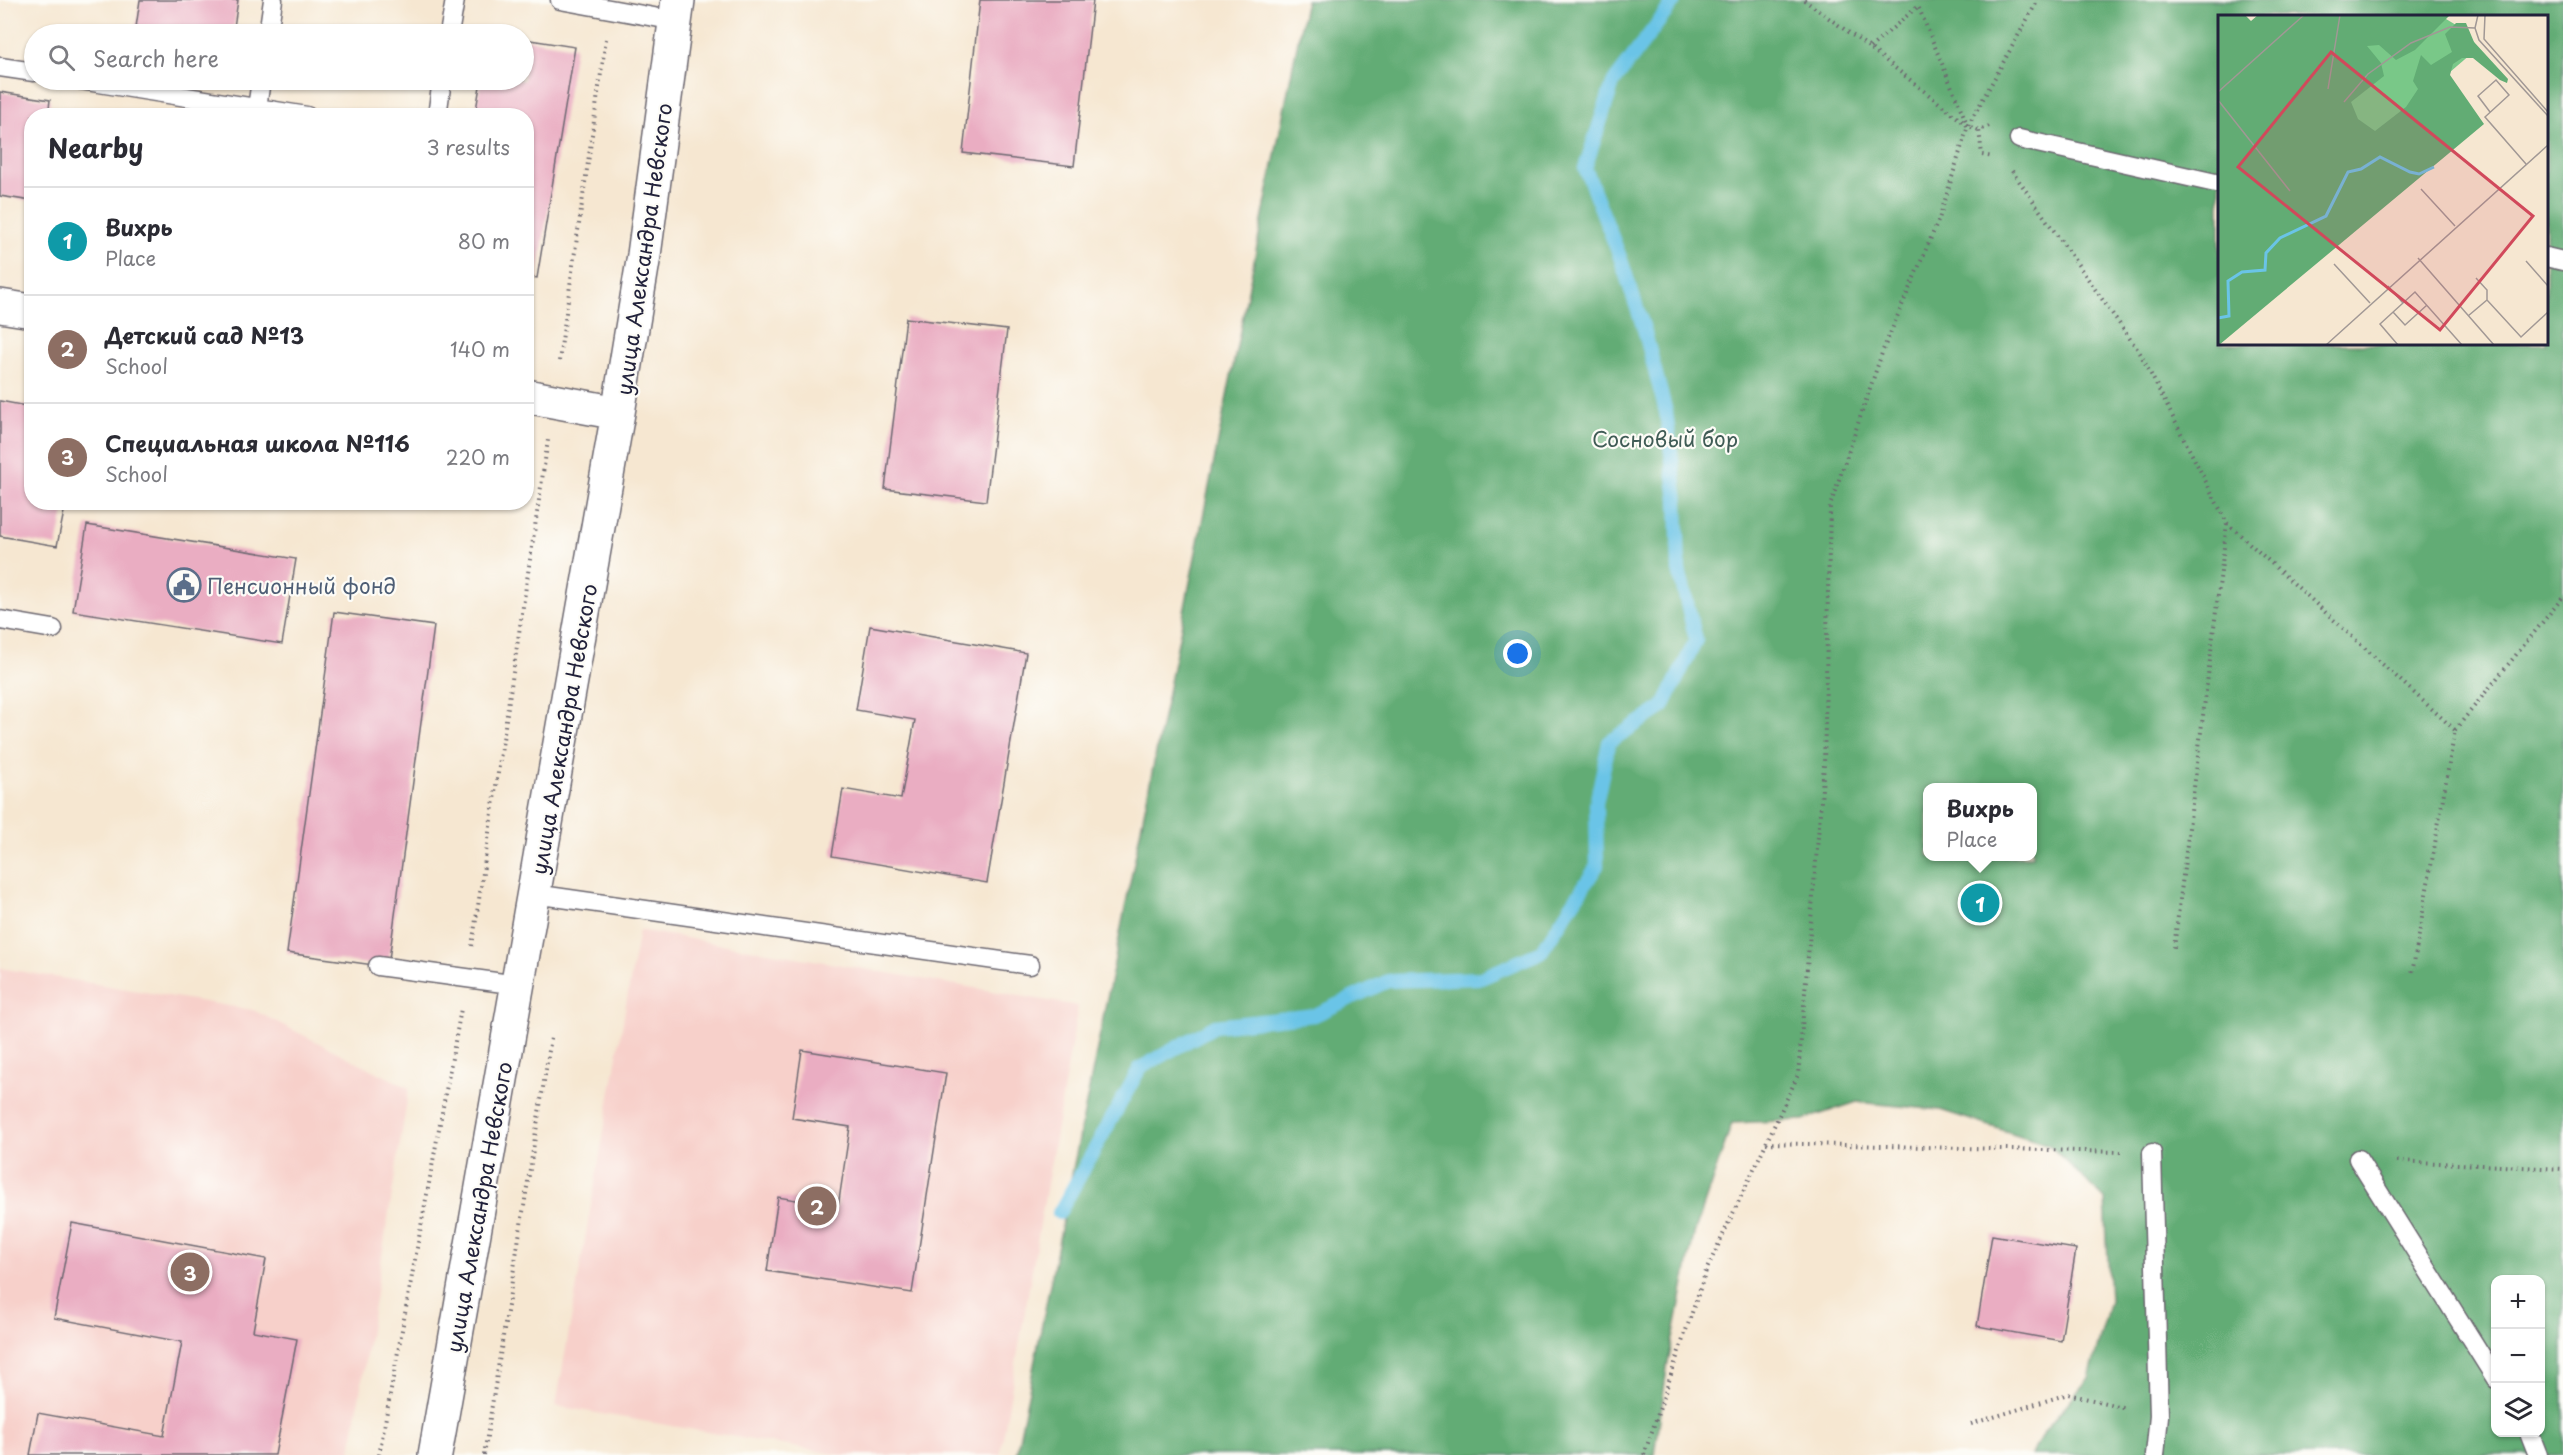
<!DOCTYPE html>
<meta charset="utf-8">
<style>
:root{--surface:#fff;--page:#f7f7f7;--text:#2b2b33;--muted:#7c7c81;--line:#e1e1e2;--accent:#0b8043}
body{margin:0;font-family:"Playpen Sans",sans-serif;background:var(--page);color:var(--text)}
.controls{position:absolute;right:18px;bottom:18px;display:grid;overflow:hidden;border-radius:12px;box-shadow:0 2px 4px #0004}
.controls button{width:54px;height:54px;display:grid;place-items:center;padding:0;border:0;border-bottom:2px solid var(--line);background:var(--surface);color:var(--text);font:30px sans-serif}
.you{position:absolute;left:1518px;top:654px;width:21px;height:21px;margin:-15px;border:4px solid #fff;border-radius:50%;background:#1a73e8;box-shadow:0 0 0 9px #1a73e833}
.badge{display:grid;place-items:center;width:39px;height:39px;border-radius:50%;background:var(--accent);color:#fff;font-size:20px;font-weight:700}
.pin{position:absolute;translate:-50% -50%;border:3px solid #fff;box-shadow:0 2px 6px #0006}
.popup{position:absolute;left:1923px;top:783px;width:114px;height:78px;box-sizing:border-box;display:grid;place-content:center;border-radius:12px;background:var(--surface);filter:drop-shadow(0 2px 4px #0005);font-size:20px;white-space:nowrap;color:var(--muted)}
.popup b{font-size:22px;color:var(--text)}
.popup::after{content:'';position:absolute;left:50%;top:100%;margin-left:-12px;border:12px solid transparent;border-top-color:var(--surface)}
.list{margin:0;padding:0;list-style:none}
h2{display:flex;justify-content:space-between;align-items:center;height:78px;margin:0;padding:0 24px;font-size:26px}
h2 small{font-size:20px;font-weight:400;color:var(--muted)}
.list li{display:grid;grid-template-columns:39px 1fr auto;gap:18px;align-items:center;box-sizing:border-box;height:108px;padding:0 24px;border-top:2px solid var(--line)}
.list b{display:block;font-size:22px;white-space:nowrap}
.list p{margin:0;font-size:20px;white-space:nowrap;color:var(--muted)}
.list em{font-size:20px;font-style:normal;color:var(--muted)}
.icon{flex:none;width:33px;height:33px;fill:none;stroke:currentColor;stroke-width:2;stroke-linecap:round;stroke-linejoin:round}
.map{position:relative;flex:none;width:2563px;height:1455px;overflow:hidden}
.search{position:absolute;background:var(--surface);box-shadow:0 2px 4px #0004;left:24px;top:24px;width:510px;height:66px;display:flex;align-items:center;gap:15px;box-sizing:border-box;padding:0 21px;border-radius:33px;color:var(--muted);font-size:22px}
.panel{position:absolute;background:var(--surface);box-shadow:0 2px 4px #0004;left:24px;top:108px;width:510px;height:402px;border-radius:24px}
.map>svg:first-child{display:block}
.built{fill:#f7d0ca}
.forest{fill:#62ac74;stroke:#426758;stroke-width:1.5;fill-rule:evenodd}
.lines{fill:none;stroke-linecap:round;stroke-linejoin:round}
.stream{stroke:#6ac4e7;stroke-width:14}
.building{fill:#eaadc2}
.service-casing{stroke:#6c6770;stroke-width:21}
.minor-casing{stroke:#6c6770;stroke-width:36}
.path{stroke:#6c6770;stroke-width:4;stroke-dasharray:1.5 4.5;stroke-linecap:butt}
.service{stroke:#fff;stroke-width:18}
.minor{stroke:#fff;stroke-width:33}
.labels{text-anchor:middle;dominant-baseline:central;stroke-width:4.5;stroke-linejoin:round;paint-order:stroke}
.street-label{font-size:21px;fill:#22223b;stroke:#fdfcf7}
.park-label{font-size:21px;fill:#405c56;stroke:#fdfcf7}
.service-label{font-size:21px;fill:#4e5e75;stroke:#fdfcf7;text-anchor:start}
.inset-river{fill:none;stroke:#6ac4e7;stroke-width:3}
.inset-road{fill:none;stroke:#a19895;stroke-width:1.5}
.view{fill:#d1495b;fill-opacity:0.15;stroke:#d1495b;stroke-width:3}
.inset-edge{fill:none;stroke:#22223b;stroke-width:3}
</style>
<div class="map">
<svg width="2563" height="1455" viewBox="0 0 2563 1455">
<rect width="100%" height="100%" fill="#fdfcf7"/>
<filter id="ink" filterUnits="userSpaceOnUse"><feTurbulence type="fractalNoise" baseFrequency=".0167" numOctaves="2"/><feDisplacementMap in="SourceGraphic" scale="12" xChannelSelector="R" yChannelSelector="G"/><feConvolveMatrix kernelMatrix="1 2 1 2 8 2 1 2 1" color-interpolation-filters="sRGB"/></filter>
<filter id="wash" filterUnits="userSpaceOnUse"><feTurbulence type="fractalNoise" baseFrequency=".008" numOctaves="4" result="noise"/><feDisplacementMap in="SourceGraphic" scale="24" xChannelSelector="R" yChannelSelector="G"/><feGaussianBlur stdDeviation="1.35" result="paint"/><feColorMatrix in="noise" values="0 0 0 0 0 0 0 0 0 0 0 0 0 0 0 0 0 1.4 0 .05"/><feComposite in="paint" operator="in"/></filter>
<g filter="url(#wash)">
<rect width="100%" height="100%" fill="#f6e7d1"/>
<path class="built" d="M639 930 1078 1006 1000 1455H840L556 1406Z
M0 968 253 1010 409 1088 350 1455H0Z"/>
<path class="forest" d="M1306 0H2563V1455H2032L2042 1434 2089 1378 2110 1301 2105 1199 2049 1145 1940 1110 1857 1102 1803 1120 1732 1123 1694 1234 1667 1368 1655 1455H1016ZM2220 16H2546V344H2220ZM1928 788H2032V856H1928ZM2496 1280H2540V1432H2496Z"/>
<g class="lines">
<path class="stream" d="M1059 1213 1140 1068 1215 1026 1315 1015 1388 981 1481 978 1541 952 1597 866 1596 804 1609 742 1663 707 1696 640 1679 570 1677 500 1666 412 1644 329 1620 257 1585 168 1613 83 1675 0"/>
</g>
<g id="blocks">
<path class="building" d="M140 0H238L233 34H135Z
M980 0H1093L1074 166 963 153Z
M524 39 575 47 537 278 526 276V116H475L481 80H524Z
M0 92 50 100 48 116H32V201L0 196Z
M906 318 1007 330 986 501 885 489Z
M0 401 32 407V502H66L57 546 0 536Z
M87 525 296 559 282 644 73 611Z
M334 612 434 626 388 967 287 953Z
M870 626 1026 653 987 883 832 856 843 789 901 799 915 720 856 710Z
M802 1050 946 1073 912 1293 767 1271 778 1197 838 1207 850 1127 792 1118Z
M72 1223 266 1259 253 1331 297 1339 275 1455H30L38 1413 164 1436 182 1342 54 1318Z
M1992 1235 2076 1249 2061 1341 1977 1326Z"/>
</g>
</g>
<g filter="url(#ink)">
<use href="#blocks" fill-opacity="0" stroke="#6c6770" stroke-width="1.5"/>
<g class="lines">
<g class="service-casing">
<path id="service" d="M560 0 676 21
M268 34 273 0
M449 34 455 0
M0 67 34 72
M80 80 307 116
M257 108 261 80
M437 116 442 80
M2019 139 2220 184
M2546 257 2563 261
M0 620 53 629
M534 894 1030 965
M378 966 518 985
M2152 1153 2159 1416 2155 1455
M2358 1159 2496 1379
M2529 1432 2538 1455"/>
</g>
<g class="minor-casing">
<path id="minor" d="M0 306 32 311
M526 396 618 413
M435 1455 618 413 644 255 678 0"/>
</g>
<path class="path" d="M1804 0 1870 48 1968 126 1979 130
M1870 48 1918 6 1968 126
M1989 126 1979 130 1982 155 1993 157
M2012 171 2140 353 2227 523 2174 948
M559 361 606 39
M2227 523 2455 730 2412 974
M2455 730 2563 597
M472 946 548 440
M1766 1143 2121 1152
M2397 1161 2563 1169
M1971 1424 2068 1394 2126 1408
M379 1455 461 1009
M484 1455 551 1038
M1644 1455 1706 1271 1798 1075 1824 765 1830 506 1883 350 1939 219 1968 126 2038 0"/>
<use href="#service" class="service"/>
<use href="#minor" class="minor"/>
</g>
</g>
<defs>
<g id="civic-ring" transform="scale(1.725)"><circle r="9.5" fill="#fdfcf7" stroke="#5c6f8a" stroke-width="1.5"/><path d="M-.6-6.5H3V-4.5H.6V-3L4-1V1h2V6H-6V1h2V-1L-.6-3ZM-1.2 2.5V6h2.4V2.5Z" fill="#5c6f8a"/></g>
</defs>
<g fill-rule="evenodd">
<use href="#civic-ring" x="184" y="585"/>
</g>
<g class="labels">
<g class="street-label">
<text transform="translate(643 249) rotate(-82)">улица Александра Невского</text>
<text transform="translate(563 729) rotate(-80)">улица Александра Невского</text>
<text transform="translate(478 1207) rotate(-80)">улица Александра Невского</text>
</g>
<g class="park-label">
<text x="1665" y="438">Сосновый бор</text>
</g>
<g class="service-label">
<text x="207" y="585">Пенсионный фонд</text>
</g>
</g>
<g transform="translate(2218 15)">
<rect width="330" height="330" fill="#f6e7d1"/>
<path d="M97 0 223 1 248 16 260 33 84 184Z" fill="#79c888"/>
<path d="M0 0H27L33 6 40 0H232L197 35 178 45 161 30 149 31 163 48 166 61 133 87 140 104 157 116 188 92 200 74 195 66 203 40 213 50 234 37 227 19 238 8H248L256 27 290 64 289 68 282 65 255 43H244L235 49 232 60 266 109 1 330Z" fill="#62ac74"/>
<path class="inset-river" d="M0 303 11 301 10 266 24 257 47 255 48 238 62 223 108 201 130 157 143 154 162 142 192 157 201 159 216 152"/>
<path class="inset-road" d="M260 0 257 13 261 25 330 101M267 0 266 24 330 97M110 74 122 0M0 77 86 0M0 85 72 176M126 87 150 59 193 28 232 12 257 13M272 97 260 81 278 65 291 80 267 102 308 149M203 174 237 211M200 243 276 330M308 246 330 271M116 249 152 288M258 263 269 275V285M170 271 185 288M175 297 187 310 209 290M250 301 269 285 303 322 330 297M108 330 330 130M180 330 162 309 197 277 244 330"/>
<path class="view" d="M113 37 315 201 222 315 20 152Z"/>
<rect width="330" height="330" class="inset-edge"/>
</g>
</svg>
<div class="controls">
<button>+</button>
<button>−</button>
<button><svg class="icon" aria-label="layers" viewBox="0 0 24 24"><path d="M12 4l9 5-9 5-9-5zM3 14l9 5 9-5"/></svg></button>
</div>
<div class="you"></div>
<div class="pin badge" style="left:1980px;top:903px;background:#0f9aa8">1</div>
<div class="popup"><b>Вихрь</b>Place</div>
<div class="pin badge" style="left:817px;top:1206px;background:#8d6e63">2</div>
<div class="pin badge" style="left:190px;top:1272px;background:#8d6e63">3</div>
<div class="search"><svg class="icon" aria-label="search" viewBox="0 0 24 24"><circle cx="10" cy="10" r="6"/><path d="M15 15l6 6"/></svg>Search here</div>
<section class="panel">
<h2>Nearby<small>3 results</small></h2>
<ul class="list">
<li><span class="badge" style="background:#0f9aa8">1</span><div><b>Вихрь</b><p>Place</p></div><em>80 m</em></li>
<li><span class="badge" style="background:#8d6e63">2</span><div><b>Детский сад №13</b><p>School</p></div><em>140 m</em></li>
<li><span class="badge" style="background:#8d6e63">3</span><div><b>Специальная школа №116</b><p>School</p></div><em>220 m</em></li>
</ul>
</section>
</div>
